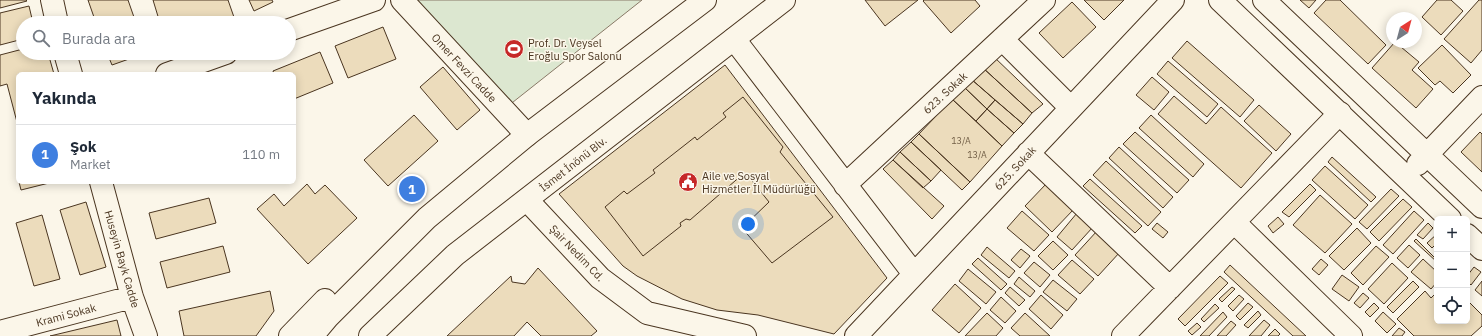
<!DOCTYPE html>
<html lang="tr">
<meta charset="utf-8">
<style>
:root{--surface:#fff;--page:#f2f2f3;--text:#1f2937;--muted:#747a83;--line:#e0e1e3;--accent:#c62828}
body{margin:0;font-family:"IBM Plex Sans",sans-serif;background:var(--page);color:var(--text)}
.controls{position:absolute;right:12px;bottom:12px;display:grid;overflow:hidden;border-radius:6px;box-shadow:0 2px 10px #0003}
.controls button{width:36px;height:36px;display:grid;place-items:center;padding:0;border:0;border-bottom:1px solid var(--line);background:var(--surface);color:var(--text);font:20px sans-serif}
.compass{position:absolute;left:1386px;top:12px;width:36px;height:36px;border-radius:50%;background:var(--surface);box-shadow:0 2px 10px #0003;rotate:36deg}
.you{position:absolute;left:748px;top:224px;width:14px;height:14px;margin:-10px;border:3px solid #fff;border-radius:50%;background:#1a73e8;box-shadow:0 0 0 6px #1a73e833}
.badge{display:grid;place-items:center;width:26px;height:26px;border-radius:50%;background:var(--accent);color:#fff;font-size:13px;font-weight:700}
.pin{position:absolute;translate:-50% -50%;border:2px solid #fff;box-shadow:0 1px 4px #0006}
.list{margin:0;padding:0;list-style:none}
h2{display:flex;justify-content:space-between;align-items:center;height:52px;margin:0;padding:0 16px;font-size:17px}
h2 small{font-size:13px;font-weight:400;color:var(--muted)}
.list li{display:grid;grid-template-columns:26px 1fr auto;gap:12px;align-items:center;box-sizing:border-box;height:60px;padding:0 16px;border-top:1px solid var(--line)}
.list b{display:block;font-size:15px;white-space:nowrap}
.list p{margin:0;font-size:13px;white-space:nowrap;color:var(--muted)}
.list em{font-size:13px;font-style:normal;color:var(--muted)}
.icon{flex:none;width:22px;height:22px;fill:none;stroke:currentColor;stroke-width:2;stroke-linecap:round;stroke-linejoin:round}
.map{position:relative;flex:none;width:1482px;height:336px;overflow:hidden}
.search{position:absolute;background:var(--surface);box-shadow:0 2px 10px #0003;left:16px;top:16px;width:280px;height:44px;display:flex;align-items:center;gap:10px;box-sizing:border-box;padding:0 14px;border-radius:22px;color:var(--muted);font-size:15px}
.panel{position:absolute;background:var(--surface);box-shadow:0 2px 10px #0003;left:16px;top:72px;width:280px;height:112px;border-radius:6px}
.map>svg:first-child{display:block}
.green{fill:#dce7d0;stroke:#887966}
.building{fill:#ecdcbc;stroke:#4a3520}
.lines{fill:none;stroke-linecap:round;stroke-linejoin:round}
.minor-casing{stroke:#4a3520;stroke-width:24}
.major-casing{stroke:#4a3520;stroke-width:24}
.minor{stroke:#fbf6e9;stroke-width:22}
.major{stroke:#fbf6e9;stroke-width:22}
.labels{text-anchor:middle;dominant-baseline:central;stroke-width:3;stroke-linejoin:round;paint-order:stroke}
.number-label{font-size:9px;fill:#725f47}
.poi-label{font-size:11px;fill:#4a3520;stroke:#fbf6e9;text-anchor:start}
.street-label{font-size:11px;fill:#4a3520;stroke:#fbf6e9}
</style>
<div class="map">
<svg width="1482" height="336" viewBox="0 0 1482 336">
<rect width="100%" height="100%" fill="#fbf6e9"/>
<path class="green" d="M402 0H642L503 110Z"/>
<path class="building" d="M0 0H26L27 1 0 8Z
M88 0H128L136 23H96Z
M153 0H228L236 23H160Z
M249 0H272L273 2 254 11Z
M865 0H918L885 26Z
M924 0H975L980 6 951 33 923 1Z
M1084 0H1124L1104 20Z
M1300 0H1316L1309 8Z
M1326 0H1340L1386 45 1368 64 1314 13Z
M1437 0H1451L1463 11 1441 35 1422 17Z
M1479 0H1482V50L1471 63 1444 39Z
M1072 2 1096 27 1063 58 1039 33Z
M29 6 33 23H23V39L0 45V13Z
M383 27 396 59 348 78 335 46Z
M1187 41 1254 100 1240 117 1172 58Z
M1395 42 1419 62 1412 70 1433 89 1416 108 1372 68Z
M1442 45 1471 75 1453 93 1440 81 1435 85 1418 68Z
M23 49V53H48L54 74H18V126L7 84 0 86V55Z
M320 52 333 83 294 99V74H274L273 71Z
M107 53H146L112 65Z
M993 56 1043 104 1032 113 982 67Z
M1168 61 1218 104 1207 117 1157 74Z
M725 65 887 278 834 334 758 315 717 310 682 299 637 276 623 266 559 194Z
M443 67 480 110 457 130 420 87Z
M982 67 1032 113 1023 124 971 79Z
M1152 77 1169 92 1154 110 1136 95Z
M971 79 995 100 987 109 964 87Z
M964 87 987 109 976 121 952 99Z
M1174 96 1206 124 1221 107 1272 153 1241 188 1158 114Z
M743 97 783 147 780 152 833 217 772 263 742 228 769 202 749 177 743 174 690 220 686 219 680 223 681 226 643 256 605 207 624 191 627 194 655 173 653 170 695 137 697 140 726 117 723 113Z
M952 99 1002 146 970 182 919 134Z
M995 100 1023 124 1014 133 987 109Z
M1259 105 1291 134 1276 151 1244 121Z
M987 109 1014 133 1002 146 976 121Z
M414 115 438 141 388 186 364 160Z
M1151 115 1204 164 1193 177 1139 128Z
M1135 132 1189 180 1177 193 1123 144Z
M1480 132 1482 134V172L1461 152Z
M919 134 970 182 962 190 911 142Z
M911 142 941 170 931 181 900 152Z
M1119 147 1173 197 1163 208 1109 158Z
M900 152 931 181 923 188 893 160Z
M1332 157 1376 197 1371 202 1328 162Z
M893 160 944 206 932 219 883 169Z
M1106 161 1161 212 1148 226 1093 175Z
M1325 166 1368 205 1355 219 1312 180Z
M1090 179 1142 226 1135 233 1083 186Z
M19 182H53L21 190Z
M1047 183 1074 209 1052 232 1025 206Z
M307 184 315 194 325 185 357 218 308 264 257 209 274 194 284 206Z
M1310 184 1316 190 1289 217 1282 212Z
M1391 189 1399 196 1367 229 1359 222Z
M1320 195 1352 224 1325 253 1293 225Z
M209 198 216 223 156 239 149 213Z
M1403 199 1412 207 1379 241 1370 232Z
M86 202 106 267 80 275 60 210Z
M1022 211 1049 235 1034 251 1007 228Z
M1414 211 1424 220 1393 254 1383 245Z
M1077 213 1093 227 1072 250 1057 237Z
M42 215 60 279 34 286 16 223Z
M1278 217 1284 224 1273 233 1268 226Z
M1157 223 1168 232 1163 238 1152 229Z
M1428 223 1433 228 1423 239 1417 235Z
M1357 228 1371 243 1344 270 1329 256Z
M1097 231 1120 252 1098 276 1075 255Z
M1437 234V243L1432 248 1427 243Z
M1416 239 1437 260V262L1414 241Z
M1053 241 1068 255 1053 270 1038 256Z
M1409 245 1420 255 1408 268 1397 258Z
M223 246 230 272 167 288 160 262Z
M1376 246 1389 257 1363 285 1351 273Z
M987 247 1015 271 1009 278 981 255Z
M1021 249 1030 256 1020 268 1011 260Z
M978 258 1007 284 1001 290 972 264Z
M1321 259 1328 265 1319 275 1312 269Z
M1423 259 1437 272V282L1431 289 1411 272Z
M1072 260 1094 279 1080 294 1058 275Z
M1034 262 1050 275 1040 287 1024 273Z
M1392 263 1408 278 1384 304 1368 289Z
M1230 265 1306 336H1293L1224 272Z
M1474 267 1481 272 1471 285 1467 281V276Z
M538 268 597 331 591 336H541L527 322 514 336H447L511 276 512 282 525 284Z
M968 269 996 292 986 304 959 281Z
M1342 275 1359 287 1349 301 1332 289Z
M1220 276 1228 283 1185 326 1178 319Z
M1019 277 1035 291 1030 297 1014 284Z
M1053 280 1077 299 1067 311 1043 292Z
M1413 281 1419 287 1393 313 1387 307Z
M1482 281V296L1475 290Z
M955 284 981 308 959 333 932 310Z
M1010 287 1025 300 1019 306 1005 293Z
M1232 287 1235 289 1222 302 1219 299Z
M270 291 274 311 256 336H184L179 311Z
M1425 291 1431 298 1437 292V321H1467V300L1482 315V326L1471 336H1414L1397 319Z
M1363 293 1369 298 1360 308 1354 303Z
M1041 295 1063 315 1051 329 1029 309Z
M1239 295 1244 299 1233 311 1228 306Z
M1001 297 1016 311 1005 323 990 310Z
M1248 303 1253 307 1240 320 1236 316Z
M1374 303 1379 308 1370 317 1365 312Z
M1215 304 1219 308 1204 322 1201 319Z
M1258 311 1261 315 1248 328 1244 325Z
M1223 312 1227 317 1209 336H1200Z
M1383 312 1396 324 1387 333 1375 321Z
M987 313 1003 328 996 336H965Z
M1025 313 1050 336H1020L1011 328Z
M117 320 121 336H50Z
M1264 320 1270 325 1261 336H1249Z
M1231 321 1236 325 1226 336H1217Z
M1197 323 1201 327 1192 335 1188 331Z
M1399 328 1405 332 1402 336H1392Z
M1275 329 1280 334 1278 336H1268Z"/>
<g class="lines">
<g class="minor-casing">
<path id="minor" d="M52 0 57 23
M402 0 527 135
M1220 0 1450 219
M1264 0 1482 207
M289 30 374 0
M734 39 914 274
M1002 39 1071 108
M65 53 71 74
M167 74 226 53
M1028 153 1170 288
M1418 164 1482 97
M101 182 132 297 146 336
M845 185 1044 0
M527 200 600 278 647 313 745 336
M1234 222 1351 336
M1467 235 1482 249
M0 332 132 297
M856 336 1173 0
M1123 336 1340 113"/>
</g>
<g class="major-casing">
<path id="major" d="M290 336 325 300
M312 336 328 317 427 218 527 135 705 0
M370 336 455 255 784 0"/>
</g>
<use href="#minor" class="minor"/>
<use href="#major" class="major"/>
</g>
<defs>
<g id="stadium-disc" transform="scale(1)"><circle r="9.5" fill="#c62828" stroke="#fbf6e9"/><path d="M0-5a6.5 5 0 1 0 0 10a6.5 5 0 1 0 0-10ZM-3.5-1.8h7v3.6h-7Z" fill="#fff"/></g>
<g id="civic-disc" transform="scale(1)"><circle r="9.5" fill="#c62828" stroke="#fbf6e9"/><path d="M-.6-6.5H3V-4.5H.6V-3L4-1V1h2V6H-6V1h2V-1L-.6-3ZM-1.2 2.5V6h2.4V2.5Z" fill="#fff"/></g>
</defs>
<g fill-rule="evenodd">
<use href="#stadium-disc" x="514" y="49"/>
<use href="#civic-disc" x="688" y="182"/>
</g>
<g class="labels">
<g class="number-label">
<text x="961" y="140">13/A</text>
<text x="977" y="154">13/A</text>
</g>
<g class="poi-label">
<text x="528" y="43">Prof. Dr. Veysel<tspan x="528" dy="13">Eroğlu Spor Salonu</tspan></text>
<text x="702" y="176">Aile ve Sosyal<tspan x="702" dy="13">Hizmetler İl Müdürlüğü</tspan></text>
</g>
<g class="street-label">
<text transform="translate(464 68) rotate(47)">Omer Fevzi Cadde</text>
<text transform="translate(945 93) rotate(-43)">623. Sokak</text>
<text transform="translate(573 164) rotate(-38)">İsmet İnönü Blv.</text>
<text transform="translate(1015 168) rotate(-47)">625. Sokak</text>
<text transform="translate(577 253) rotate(46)">Şair Nedim Cd.</text>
<text transform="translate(122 259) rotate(74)">Huseyin Bayk Cadde</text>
<text transform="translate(66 315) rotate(-15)">Krami Sokak</text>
</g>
</g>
</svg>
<div class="controls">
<button>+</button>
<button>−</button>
<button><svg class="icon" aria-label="locate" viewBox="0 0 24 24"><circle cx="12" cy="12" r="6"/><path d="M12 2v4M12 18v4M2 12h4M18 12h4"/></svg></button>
</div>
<svg class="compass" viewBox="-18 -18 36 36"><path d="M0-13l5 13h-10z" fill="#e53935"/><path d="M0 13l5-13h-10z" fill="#747a83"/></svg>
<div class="you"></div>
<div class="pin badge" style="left:412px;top:189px;background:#3f7fe0">1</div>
<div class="search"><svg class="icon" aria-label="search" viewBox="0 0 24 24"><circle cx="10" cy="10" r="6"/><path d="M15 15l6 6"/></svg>Burada ara</div>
<section class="panel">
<h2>Yakında<small></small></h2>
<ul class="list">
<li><span class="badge" style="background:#3f7fe0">1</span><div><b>Şok</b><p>Market</p></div><em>110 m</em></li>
</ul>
</section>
</div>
